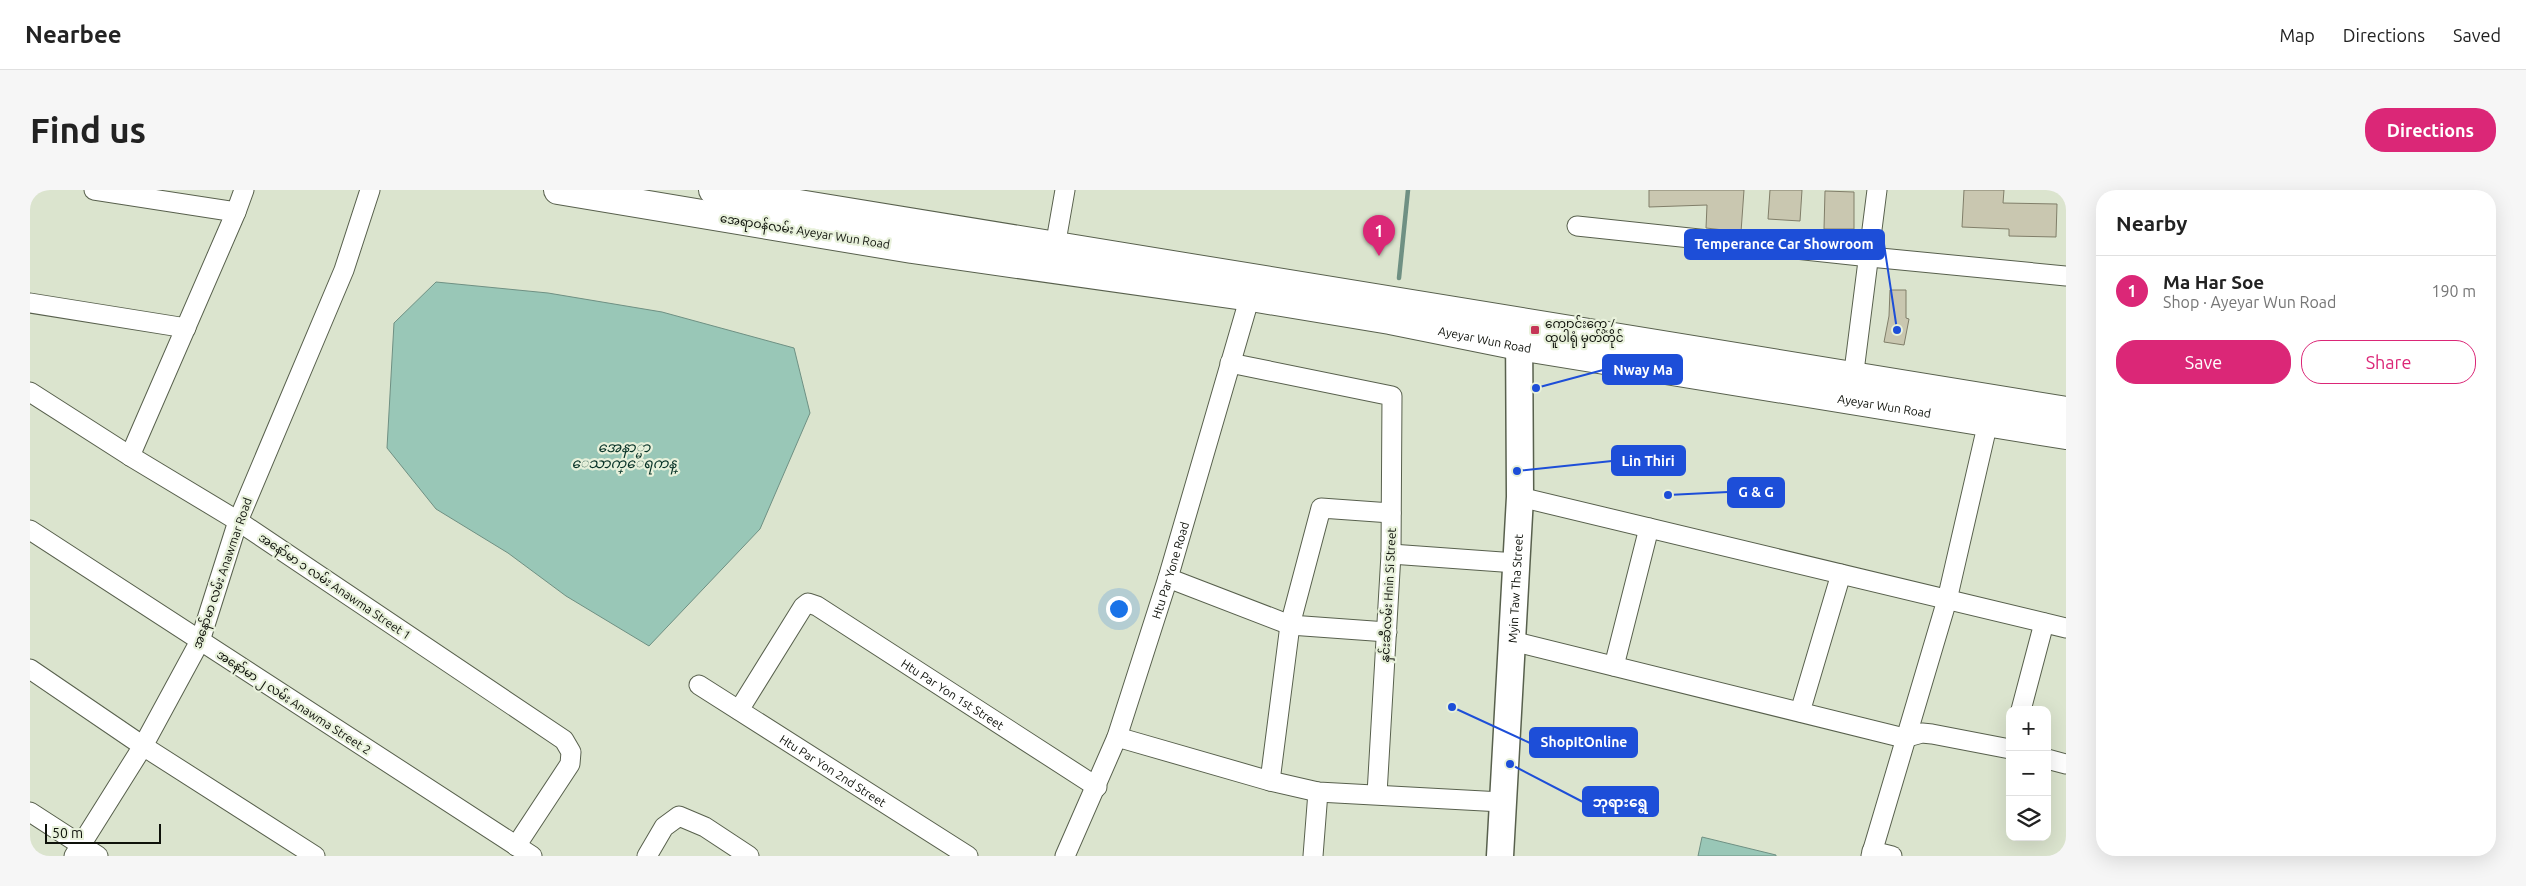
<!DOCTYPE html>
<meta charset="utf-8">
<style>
:root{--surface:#fff;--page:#f6f6f6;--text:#222;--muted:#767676;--line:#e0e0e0;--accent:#db2777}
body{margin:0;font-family:Ubuntu,"Noto Sans Myanmar",sans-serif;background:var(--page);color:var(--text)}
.controls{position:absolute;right:15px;bottom:15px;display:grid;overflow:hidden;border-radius:10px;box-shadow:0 5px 20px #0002}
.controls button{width:45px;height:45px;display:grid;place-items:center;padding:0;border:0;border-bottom:1px solid var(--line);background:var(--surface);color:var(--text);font:25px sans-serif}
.scale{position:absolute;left:15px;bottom:12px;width:116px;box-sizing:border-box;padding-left:5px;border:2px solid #0e110a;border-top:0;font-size:14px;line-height:18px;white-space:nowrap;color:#0e110a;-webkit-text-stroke:4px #e8f1db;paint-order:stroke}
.you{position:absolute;left:1088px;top:418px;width:18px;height:18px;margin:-12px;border:4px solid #fff;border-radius:50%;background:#1a73e8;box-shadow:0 0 0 8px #1a73e833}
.badge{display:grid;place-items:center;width:32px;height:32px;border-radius:50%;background:var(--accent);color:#fff;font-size:16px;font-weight:700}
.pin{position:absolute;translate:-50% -41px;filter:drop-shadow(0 1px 2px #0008)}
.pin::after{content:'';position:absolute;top:26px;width:18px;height:15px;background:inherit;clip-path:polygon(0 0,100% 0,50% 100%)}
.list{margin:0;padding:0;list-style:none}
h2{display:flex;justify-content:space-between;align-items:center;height:65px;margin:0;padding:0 20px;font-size:21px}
h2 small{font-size:16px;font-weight:400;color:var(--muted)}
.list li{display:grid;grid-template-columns:32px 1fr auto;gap:15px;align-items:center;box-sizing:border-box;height:70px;padding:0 20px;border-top:1px solid var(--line)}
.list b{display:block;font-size:19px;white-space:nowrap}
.list p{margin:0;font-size:16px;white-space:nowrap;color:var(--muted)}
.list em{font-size:16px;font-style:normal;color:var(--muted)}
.actions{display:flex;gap:10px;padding:15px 20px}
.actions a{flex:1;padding:11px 0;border:1px solid var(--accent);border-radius:20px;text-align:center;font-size:18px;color:var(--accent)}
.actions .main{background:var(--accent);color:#fff}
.icon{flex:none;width:28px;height:28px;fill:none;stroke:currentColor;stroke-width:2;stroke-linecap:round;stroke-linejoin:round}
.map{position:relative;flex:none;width:2036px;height:666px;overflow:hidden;border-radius:20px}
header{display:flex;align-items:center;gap:30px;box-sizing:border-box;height:70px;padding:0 25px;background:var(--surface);border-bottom:1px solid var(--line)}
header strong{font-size:24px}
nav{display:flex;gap:28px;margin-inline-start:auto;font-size:18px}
.intro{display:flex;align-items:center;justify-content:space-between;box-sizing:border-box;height:120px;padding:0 30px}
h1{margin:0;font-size:35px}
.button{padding:12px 22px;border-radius:20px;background:var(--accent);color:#fff;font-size:18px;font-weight:700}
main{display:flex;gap:30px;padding:0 30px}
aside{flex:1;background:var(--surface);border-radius:20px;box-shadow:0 5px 20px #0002}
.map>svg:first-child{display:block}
.water{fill:#99c7b7;stroke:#6f9083}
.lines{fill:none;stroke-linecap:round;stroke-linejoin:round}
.stream{stroke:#6f9083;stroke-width:4.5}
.building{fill:#c9c7b0;stroke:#807e69}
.minor-casing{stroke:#58604d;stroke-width:21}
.secondary-casing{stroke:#58604d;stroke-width:29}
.primary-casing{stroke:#58604d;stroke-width:30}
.minor{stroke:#fff;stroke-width:19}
.secondary{stroke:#fff;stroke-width:26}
.primary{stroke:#fff;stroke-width:28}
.poi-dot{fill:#c53656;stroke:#e8f1db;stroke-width:2}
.labels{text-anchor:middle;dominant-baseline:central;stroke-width:4.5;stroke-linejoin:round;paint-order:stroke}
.street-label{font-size:12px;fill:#0e110a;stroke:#e8f1db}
.poi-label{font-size:12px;fill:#0e110a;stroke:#e8f1db;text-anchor:start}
.water-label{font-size:14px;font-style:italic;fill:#063126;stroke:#e8f1db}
.leader{fill:none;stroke:#1d4ed8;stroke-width:2}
.callout-dot{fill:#1d4ed8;stroke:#e8f1db;stroke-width:2}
.callout{fill:#1d4ed8;stroke:#1d4ed8;stroke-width:2}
.callout-label{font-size:14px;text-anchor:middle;font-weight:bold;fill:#fff}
</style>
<header>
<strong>Nearbee</strong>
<nav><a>Map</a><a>Directions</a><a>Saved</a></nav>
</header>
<div class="intro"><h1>Find us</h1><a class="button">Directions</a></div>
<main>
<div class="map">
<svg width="2036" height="666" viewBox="0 0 2036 666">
<rect width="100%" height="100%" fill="#dbe4ce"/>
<path class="water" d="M406 92 518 103 632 122 764 158 780 223 730 339 619 456 536 406 478 363 406 319 357 258 364 133Z
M1672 647 1746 665V666H1668Z"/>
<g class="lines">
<path class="stream" d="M1369 88 1378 0"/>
</g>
<path class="building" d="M1619 0H1714L1711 42 1676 38 1677 15 1619 17Z
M1740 0H1772L1770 31 1738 29Z
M1934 0H1974L1973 13 2027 14 2026 47 1979 46V39L1932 37Z
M1795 1 1824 2V39H1794Z
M1860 100H1876V128L1879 129 1874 155 1854 152 1859 126Z"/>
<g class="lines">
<g class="minor-casing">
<g id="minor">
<path d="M64 0 206 22"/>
<path d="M1547 36 1840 67 2036 86"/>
<path d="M1025 57 1035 0"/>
<path d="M0 113 156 138"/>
<path d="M1200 173 1362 206 1361 364 1347 604"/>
<path d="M1822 197 1847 0"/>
<path d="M0 202 100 266 208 331 534 550 541 562 540 574 486 656"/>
<path d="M100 266 206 22 214 0"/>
<path d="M1490 307 2036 438"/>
<path d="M0 340 502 666"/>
<path d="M1361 364 1486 373"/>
<path d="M1138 388 1260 435 1357 442"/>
<path d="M1482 451 1874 548 1892 543 1902 544 1980 559"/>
<path d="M1584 476 1619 338"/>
<path d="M0 479 113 556 285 666"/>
<path id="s1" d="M669 495 938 666"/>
<path id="s2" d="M709 520 773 417 778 413 787 416 1067 597"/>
<path d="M1991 520 2014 433"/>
<path d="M1770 522 1811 384"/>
<path d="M1087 547 1240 591 1288 602 1472 612"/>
<path d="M2017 569 2036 574"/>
<path d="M1240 591 1260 435 1291 318 1361 323"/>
<path d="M0 622 68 666"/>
<path d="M1842 661 1862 666"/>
<path d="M44 666 113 556 170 451 208 331 314 80 340 0"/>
<path d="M617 666 634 637 649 626 675 637 719 666"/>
<path id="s3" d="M1035 666 1087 547 1138 388 1223 96"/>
<path d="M1283 666 1288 602"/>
<path d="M1841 666 1917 410 1958 232"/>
</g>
</g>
<g class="secondary-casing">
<g id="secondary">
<path id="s4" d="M1470 666 1490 307 1489 135"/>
</g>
</g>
<g class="primary-casing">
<g id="primary">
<path id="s5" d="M528 0 882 59 1221 107 1360 130 1489 156 2036 245"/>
<path d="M683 0 2036 221"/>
</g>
</g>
<use href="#minor" class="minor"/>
<use href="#secondary" class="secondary"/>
<use href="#primary" class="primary"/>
</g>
<rect class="poi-dot" x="1500" y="135" width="10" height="10" rx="2.5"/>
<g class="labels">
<g class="street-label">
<text transform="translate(775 41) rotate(9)">အေရာဝန်လမ်း Ayeyar Wun Road</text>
<text stroke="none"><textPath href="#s5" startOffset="939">Ayeyar Wun Road</textPath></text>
<text stroke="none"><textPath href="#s5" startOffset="1344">Ayeyar Wun Road</textPath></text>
<text stroke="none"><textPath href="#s3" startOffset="305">Htu Par Yone Road</textPath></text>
<text transform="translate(192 383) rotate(-71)">အနော်မာ လမ်း Anawmar Road</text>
<text transform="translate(305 396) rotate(34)">အနော်မာ ၁ လမ်း Anawma Street 1</text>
<text stroke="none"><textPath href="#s4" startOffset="268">Myin Taw Tha Street</textPath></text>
<text transform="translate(1358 405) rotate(-87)">နှင်းဆီလမ်း Hnin Si Street</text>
<text stroke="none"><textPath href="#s2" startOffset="299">Htu Par Yon 1st Street</textPath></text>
<text transform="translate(264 512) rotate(33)">အနော်မာ ၂ လမ်း Anawma Street 2</text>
<text stroke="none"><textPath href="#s1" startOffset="159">Htu Par Yon 2nd Street</textPath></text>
</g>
<g class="poi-label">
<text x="1515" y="133">ကျောင်းကွေ့ /<tspan x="1515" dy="14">ထူပါရုံ မှတ်တိုင်</tspan></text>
</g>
<g class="water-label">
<text x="594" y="257">အေနာ္မာ<tspan x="594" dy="16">ေသာက္ေရကန္</tspan></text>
</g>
</g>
<path class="leader" d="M1867 140L1854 54M1506 198L1573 180M1487 281L1582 271M1638 305L1698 302M1422 517L1500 553M1480 574L1553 612"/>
<g class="callout-dot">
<circle cx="1867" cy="140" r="5"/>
<circle cx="1506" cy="198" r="5"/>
<circle cx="1487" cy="281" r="5"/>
<circle cx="1638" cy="305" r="5"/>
<circle cx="1422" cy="517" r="5"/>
<circle cx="1480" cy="574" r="5"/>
</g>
<g class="callout">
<rect x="1655" y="40" width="199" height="29" rx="5"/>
<rect x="1573" y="165" width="79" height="29" rx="5"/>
<rect x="1582" y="256" width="73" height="29" rx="5"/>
<rect x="1698" y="288" width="56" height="29" rx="5"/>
<rect x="1500" y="538" width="107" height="29" rx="5"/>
<rect x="1553" y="597" width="75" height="29" rx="5"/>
</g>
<g class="callout-label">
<text x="1754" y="59">Temperance Car Showroom</text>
<text x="1613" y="185">Nway Ma</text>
<text x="1618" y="276">Lin Thiri</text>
<text x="1726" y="307">G &amp; G</text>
<text x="1554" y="557">ShopItOnline</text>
<text x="1590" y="617">ဘုရားရွေ</text>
</g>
</svg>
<div class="controls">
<button>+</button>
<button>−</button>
<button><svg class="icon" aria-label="layers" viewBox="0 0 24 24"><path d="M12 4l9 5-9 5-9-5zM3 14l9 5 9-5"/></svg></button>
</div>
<div class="scale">50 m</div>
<div class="you"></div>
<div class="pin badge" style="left:1349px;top:66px">1</div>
</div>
<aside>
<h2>Nearby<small></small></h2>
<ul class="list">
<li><span class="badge">1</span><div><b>Ma Har Soe</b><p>Shop · Ayeyar Wun Road</p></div><em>190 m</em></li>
</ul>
<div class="actions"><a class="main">Save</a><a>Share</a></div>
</aside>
</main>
